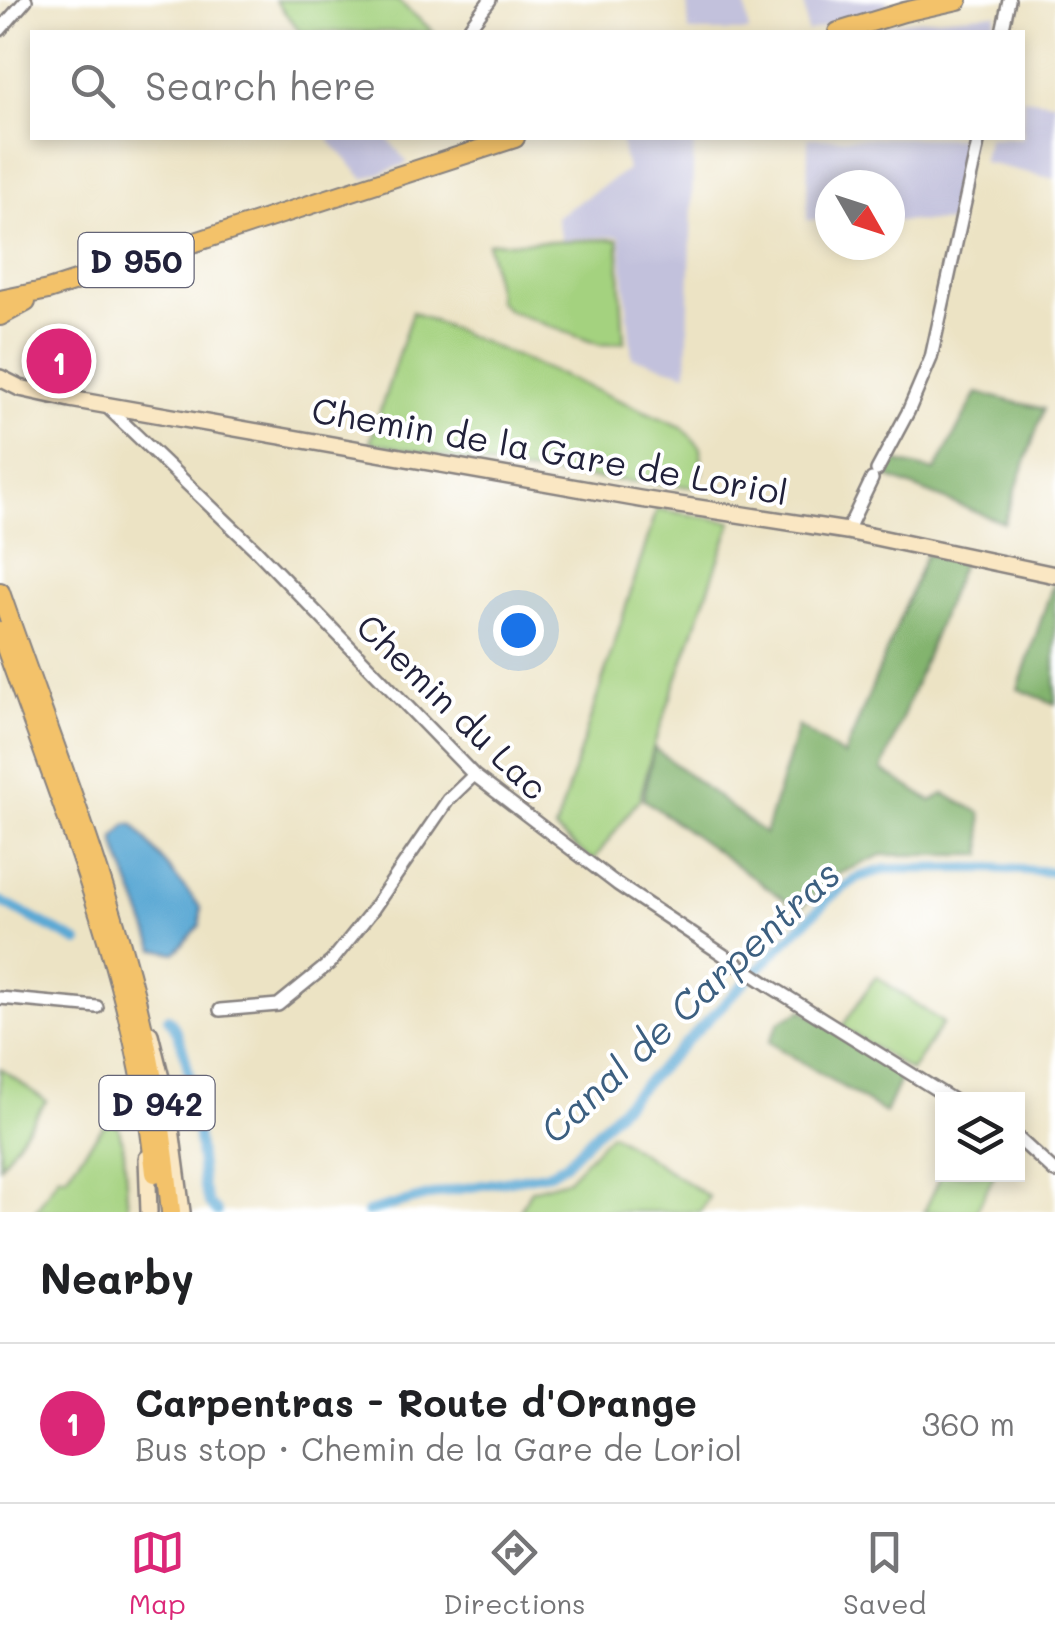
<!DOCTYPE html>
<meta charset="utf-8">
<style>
:root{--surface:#fff;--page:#f6f6f6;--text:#202124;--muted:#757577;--line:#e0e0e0;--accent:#db2777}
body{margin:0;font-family:Mali,sans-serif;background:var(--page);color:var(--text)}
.controls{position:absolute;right:30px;bottom:30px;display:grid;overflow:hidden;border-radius:0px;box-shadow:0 5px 15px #0003}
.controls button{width:90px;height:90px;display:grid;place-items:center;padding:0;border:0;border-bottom:2px solid var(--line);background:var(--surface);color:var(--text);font:50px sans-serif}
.compass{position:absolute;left:815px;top:170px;width:90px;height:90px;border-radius:50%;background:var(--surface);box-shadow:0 5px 15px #0003;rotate:129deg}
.you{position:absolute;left:518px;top:630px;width:35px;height:35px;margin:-25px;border:8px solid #fff;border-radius:50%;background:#1a73e8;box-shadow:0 0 0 15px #1a73e833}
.badge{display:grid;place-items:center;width:65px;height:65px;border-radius:50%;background:var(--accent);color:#fff;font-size:32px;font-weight:700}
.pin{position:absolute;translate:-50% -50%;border:5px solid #fff;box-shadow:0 2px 10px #0006}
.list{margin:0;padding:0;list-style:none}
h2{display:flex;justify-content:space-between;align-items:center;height:130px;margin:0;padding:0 40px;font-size:42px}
h2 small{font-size:32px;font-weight:400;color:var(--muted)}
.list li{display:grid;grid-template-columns:65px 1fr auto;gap:30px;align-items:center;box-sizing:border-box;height:160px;padding:0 40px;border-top:2px solid var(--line)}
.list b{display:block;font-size:38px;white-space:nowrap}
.list p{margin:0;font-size:32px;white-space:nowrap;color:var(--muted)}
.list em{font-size:32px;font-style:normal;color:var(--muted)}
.icon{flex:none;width:55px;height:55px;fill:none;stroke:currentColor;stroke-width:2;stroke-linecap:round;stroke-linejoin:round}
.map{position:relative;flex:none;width:1055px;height:1212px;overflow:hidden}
.search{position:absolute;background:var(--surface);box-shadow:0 5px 15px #0003;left:30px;right:30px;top:30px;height:110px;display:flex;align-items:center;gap:25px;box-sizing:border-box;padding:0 35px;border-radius:0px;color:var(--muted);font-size:38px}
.sheet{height:290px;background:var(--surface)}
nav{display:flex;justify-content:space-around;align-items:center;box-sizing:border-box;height:140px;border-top:2px solid var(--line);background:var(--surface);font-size:28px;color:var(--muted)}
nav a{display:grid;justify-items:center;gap:5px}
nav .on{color:var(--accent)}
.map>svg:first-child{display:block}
.industrial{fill:#c2c1dc}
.green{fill:#a4d27f;stroke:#637a5d;stroke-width:2.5}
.forest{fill:#83b46e;stroke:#526b54;stroke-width:2.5}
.water{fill:#5ba9d4;stroke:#3e6688;stroke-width:2.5}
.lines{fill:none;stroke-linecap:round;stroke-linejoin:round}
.canal{stroke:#5ba9d4;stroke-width:10}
.street-casing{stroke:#878280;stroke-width:16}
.secondary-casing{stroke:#878280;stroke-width:20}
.primary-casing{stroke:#878280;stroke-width:22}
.street{stroke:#fff;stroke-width:11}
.secondary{stroke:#fae7c3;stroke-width:15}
.primary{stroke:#f3c26a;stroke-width:18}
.labels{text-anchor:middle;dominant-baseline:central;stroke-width:8;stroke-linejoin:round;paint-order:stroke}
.shield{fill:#fff;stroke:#646476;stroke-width:2.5}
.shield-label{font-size:32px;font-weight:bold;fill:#22223b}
.street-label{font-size:35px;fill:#22223b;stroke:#fff}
.water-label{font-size:38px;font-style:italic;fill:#3c5f80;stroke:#fff}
</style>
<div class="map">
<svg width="1055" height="1212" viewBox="0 0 1055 1212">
<rect width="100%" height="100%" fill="#fff"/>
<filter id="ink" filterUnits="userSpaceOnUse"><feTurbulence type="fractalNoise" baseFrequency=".01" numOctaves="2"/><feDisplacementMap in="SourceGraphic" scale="20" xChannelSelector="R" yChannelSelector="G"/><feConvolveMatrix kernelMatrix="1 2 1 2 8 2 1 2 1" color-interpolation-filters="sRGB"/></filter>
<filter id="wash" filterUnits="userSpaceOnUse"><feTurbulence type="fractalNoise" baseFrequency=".0048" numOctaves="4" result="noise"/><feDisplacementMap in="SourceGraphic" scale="40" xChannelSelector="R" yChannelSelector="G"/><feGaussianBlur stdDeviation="2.25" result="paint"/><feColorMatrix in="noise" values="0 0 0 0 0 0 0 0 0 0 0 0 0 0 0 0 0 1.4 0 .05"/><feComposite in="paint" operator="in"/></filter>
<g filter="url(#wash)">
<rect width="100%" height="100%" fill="#ece3c4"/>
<path class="industrial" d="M687 0H745L749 32H689Z
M804 0H887L888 6 807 32Z
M996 13 993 32H865L904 21Z
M1023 98 1055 102V179L982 162 988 138H1022Z
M327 138H387L408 163 364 179Z
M620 138H694L687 373 632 357 620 236 562 239 556 217 627 170Z
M808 138H971L954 222 890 221V185H830V220H807Z"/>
<path class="green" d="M275 0H397L434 32H300Z
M618 239 624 342 600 345 509 311 498 301 488 243Z
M412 312 682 427 701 448 702 473 694 487 522 472 370 442Z
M657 509 732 522 654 745 640 798 593 861 555 830Z
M876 976 943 1023 911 1071 842 1027Z
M0 1068 46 1101 0 1166Z
M116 1116 124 1151 128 1212H35L59 1175 65 1177 107 1122Z
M611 1133 709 1197 700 1212H519L531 1190 567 1180Z
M942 1174 994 1175 976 1212H924Z"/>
<path class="forest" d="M977 393 1044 409 1004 523 880 474 889 460 935 471Z
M926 554 962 563 882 770 931 801 944 794 981 813 983 855H882L832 877 799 910 643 799 654 748 765 834 798 726 844 756Z
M1054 581 1055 582V704L1018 689Z
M803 1010 903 1073 885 1113 769 1042 779 1022Z"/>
<path class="water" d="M127 824 134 825 201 908 200 925 175 953 155 949 115 844V837Z"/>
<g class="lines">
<path class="canal" d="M0 901 78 942
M168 1018C193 1045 198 1147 203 1186L209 1204 217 1212
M367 1212 443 1192 550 1173 565 1164 787 940 832 896 859 877 886 869 989 868 1055 872"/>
</g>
</g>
<g filter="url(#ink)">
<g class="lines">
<g class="street-casing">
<path id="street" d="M0 30 26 0
M466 32 490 0
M1002 32 1009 0
M106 406 255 549 474 775 617 884 770 986 953 1100
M877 470 908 412 931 358 979 138
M847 531 872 479
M0 998 97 1007
M220 1010 278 1005 331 962 371 912 448 800 474 775
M1018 1138 1055 1172"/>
</g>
<g class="secondary-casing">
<path id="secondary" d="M0 378 20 388 70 399 640 499 847 531 1055 575
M150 1034 168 1106 182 1212
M147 1158 149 1212"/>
</g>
<g class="primary-casing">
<path id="primary" d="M838 32 904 12 958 0
M0 300 48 290 515 138
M0 316 26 302
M0 592C44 719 94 844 129 973 151 1051 163 1132 171 1212
M0 631C62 807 137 985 155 1173"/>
</g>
<use href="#street" class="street"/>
<use href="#secondary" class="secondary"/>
<use href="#primary" class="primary"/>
</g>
</g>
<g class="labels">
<g class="shield">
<rect x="78.5" y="233" width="115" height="54" rx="8"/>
<rect x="99.5" y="1076" width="115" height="54" rx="8"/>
</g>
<g class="shield-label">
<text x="136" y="260">D 950</text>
<text x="157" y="1103">D 942</text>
</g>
<g class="street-label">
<text transform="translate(550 450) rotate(10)">Chemin de la Gare de Loriol</text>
<text transform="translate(453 706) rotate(44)">Chemin du Lac</text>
</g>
<g class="water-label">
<text transform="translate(689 1001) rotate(-43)">Canal de Carpentras</text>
</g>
</g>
</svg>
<div class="controls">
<button><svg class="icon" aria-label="layers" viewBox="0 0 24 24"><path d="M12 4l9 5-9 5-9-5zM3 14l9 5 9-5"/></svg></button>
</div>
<svg class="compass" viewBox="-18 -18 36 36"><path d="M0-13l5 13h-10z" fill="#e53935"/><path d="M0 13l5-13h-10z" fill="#757577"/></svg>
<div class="you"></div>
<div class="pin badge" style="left:59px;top:361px">1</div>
<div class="search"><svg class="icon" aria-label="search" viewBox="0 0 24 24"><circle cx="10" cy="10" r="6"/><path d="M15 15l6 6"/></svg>Search here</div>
</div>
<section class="sheet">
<h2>Nearby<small></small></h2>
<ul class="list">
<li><span class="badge">1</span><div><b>Carpentras - Route d'Orange</b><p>Bus stop · Chemin de la Gare de Loriol</p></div><em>360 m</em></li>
</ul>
</section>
<nav>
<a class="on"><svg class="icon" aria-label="map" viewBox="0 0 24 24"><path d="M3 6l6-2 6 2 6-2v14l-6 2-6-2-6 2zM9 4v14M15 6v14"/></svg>Map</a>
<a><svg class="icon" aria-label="directions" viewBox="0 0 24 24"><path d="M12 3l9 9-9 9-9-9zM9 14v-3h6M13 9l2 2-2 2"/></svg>Directions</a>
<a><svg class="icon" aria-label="saved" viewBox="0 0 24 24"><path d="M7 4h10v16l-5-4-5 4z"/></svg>Saved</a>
</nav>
